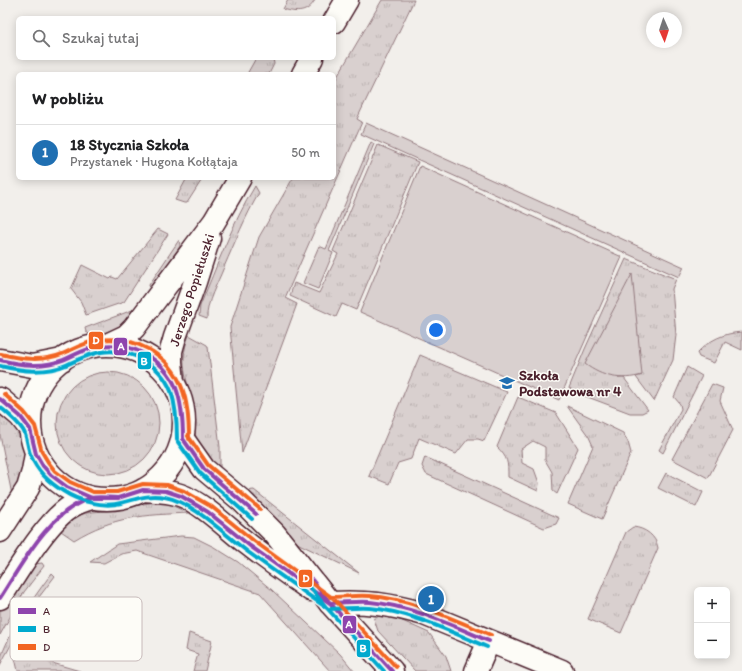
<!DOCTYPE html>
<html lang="pl">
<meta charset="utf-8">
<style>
:root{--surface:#fff;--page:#f6f6f6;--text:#202124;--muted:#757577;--line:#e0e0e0;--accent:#1f6fb2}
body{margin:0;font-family:Itim,sans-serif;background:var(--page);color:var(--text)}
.controls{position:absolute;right:12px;bottom:12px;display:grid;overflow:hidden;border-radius:6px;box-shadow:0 2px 10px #0003}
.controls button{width:36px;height:36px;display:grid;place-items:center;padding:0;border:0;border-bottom:1px solid var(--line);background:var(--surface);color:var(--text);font:20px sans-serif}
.compass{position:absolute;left:646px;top:12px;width:36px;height:36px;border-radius:50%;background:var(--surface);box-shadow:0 2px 10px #0003;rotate:177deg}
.you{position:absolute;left:436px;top:330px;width:14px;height:14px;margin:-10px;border:3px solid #fff;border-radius:50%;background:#1a73e8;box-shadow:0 0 0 6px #1a73e833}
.badge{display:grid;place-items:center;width:26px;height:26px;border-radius:50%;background:var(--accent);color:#fff;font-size:13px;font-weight:700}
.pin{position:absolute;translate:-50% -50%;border:2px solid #fff;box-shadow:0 1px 4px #0006}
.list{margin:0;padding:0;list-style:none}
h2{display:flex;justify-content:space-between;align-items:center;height:52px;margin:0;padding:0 16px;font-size:17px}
h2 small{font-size:13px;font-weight:400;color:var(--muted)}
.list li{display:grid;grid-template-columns:26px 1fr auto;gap:12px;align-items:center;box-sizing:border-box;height:56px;padding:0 16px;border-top:1px solid var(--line)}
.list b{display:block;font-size:15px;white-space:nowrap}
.list p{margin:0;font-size:13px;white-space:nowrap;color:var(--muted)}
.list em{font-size:13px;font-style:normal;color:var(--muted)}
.icon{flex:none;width:22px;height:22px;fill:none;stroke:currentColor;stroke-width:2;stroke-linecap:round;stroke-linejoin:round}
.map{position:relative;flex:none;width:742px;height:671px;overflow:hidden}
.search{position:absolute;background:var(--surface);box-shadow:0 2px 10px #0003;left:16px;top:16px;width:320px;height:44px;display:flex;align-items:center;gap:10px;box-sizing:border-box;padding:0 14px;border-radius:6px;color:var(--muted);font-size:15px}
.panel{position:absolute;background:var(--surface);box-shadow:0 2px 10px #0003;left:16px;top:72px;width:320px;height:108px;border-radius:6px}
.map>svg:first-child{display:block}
.grass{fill:url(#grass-tufts);stroke:#92787d}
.garden{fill:#d9d0cf;stroke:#92787d}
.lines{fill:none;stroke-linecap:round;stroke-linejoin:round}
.minor-casing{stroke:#4a1f2b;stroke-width:25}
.major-casing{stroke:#4a1f2b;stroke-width:25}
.minor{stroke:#fdfcf7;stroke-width:22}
.major{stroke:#fdfcf7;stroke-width:22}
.bus-1-casing{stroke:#fdfcf7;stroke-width:7}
.bus-2-casing{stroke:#fdfcf7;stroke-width:7}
.bus-3-casing{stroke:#fdfcf7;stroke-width:7}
.bus-1{stroke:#8e44ad;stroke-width:4}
.bus-2{stroke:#00a9ce;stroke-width:4}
.bus-3{stroke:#f26522;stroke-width:4}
.labels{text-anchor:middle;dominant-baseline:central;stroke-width:3;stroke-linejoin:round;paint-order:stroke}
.street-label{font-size:14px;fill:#4a1f2b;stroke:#fdfcf7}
.poi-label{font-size:14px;font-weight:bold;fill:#4a1f2b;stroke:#fdfcf7;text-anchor:start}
.key{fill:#fdfcf7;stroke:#c7baba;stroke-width:1}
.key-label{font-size:11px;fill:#4a1f2b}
.line-badge{stroke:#fdfcf7;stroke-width:1.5}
.badge-label{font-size:11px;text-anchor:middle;font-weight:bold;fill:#fff}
</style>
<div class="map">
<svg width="742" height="671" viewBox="0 0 742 671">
<defs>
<pattern id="grass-tufts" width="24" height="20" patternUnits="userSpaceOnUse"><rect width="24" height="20" fill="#d9d0cf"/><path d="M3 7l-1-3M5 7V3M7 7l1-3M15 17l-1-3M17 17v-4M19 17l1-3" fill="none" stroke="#bcb2b2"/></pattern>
</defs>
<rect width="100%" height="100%" fill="#f2efeb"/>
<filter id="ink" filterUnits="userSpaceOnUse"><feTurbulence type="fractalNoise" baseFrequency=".025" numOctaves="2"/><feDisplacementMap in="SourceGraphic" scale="8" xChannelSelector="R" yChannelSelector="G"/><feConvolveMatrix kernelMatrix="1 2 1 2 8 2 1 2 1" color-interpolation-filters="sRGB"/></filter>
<g filter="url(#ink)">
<path class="grass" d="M288 0H315C307 14 297 13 283 9Z
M382 0H414L357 119 362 122 285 298 297 304 242 453 230 327 259 237 293 178H334V82Z
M256 58H273L274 64 269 74H247Z
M378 145 418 162 356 310 342 304 336 317 290 296 294 283 319 293 338 254 333 251Z
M187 178H203L187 203H184L175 200Z
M255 186 259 193C245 217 235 242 224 267 218 283 206 302 207 319L199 316 200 306C217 266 232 224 255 186Z
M158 229 168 234 124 302 86 315 81 302 71 289 82 265 110 279 112 277 117 279Z
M179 240 180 246 150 291 149 285Z
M626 259 676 279 672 289 676 335 673 360 654 401 636 377 642 375 618 378H624L648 410 642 413H630L585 396 569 388 585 349Z
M135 309H138C121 327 118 329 93 336L86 332 85 328Z
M742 332V350L725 342 714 363 699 357 697 353C709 340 724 333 742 332Z
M189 335 207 345 208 347 220 447V471C213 464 200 452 197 442 194 432 195 421 194 411 189 381 177 367 189 335Z
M420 355 507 392 484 441 478 439H468L456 454 419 438 411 459 398 463 389 484 369 476Z
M687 367 702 376 663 453 659 450 681 409 680 404 674 397Z
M57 423a51 51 0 1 1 102 0a51 51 0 1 1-102 0Z
M712 384 723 388 720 401 733 430 708 478 672 459Z
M518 397 556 413 578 448 557 494 553 491 552 472 545 460V447L533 441 521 449 522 463 534 469 539 483 538 491 508 477C508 462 508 458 497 447Z
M567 406 623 433 628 442 631 453 602 519 568 504 593 446 589 437Z
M0 410C5 416 11 421 15 426 25 441 27 464 20 481 18 486 15 490 12 495L0 435Z
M425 457 559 518 556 524 544 528 426 474 422 466Z
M666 473 703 492 696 507 658 488Z
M254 490 359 573 299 544 245 491Z
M153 502C168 501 170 505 182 510L183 509 189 513C145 515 113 516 74 540L61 531C78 506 99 514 123 509 133 507 142 504 153 502Z
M633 527C645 528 656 536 658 548L621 633 588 619 626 532Z
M181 536 194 537 214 547 238 562 272 590 340 654 354 671H330L260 593 137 551 121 554 104 563 90 562 117 544Z
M42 563 44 566 24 592 0 635V609L35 564Z
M52 573 55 576 33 605 0 665C0 644 38 591 52 573Z
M387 614 429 633 446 656 451 671H415L378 631 374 619 381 615Z
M41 618 52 623 42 660 80 671H18L15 658 21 644Z
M189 633 212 641 205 671H193L198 654 186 650Z"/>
<path class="garden" d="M366 123 684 267 679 277 361 134Z
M371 142 374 144 329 251 333 253 318 289 303 283 319 246 326 249Z
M420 166 622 257 559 400 360 312Z
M632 274 642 375C621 381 602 377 585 364Z"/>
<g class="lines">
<g class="minor-casing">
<path id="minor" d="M330 603C365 601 390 604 424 614L562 671
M476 671 489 641"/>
</g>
<g class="major-casing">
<path id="major" d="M334 22 347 0
M303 74 312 58
M107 345 126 336 134 328 214 222 240 178
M30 422a77 77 0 1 1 154 0a77 77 0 1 1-154 0Z
M0 360 32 366 62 360
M173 382 171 362V351L175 337 195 282 209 238
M0 399 20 416 30 429
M183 439 204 469 242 501 275 534 330 603 392 671
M143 490C156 491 168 491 180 495 203 503 229 530 249 545 269 561 290 575 311 590
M0 531 28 488 33 471 36 454
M0 598C16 574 47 520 72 506 78 502 85 500 92 498"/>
</g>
<use href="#minor" class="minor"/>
<use href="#major" class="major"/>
<g class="bus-1-casing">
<path id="bus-1" d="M0 360C21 365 42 368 63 360 75 355 86 348 100 346 131 342 164 358 176 388 182 404 183 422 183 439
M0 399 20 416 30 429 36 454 43 466 51 475 67 487 92 498H118L143 490 166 491 181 496 208 512 250 546 330 603
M183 439 204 469 256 514
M309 576 330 603 392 671
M0 598C22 564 49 511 91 498 99 496 109 498 118 498
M330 603C343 603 357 601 370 602 412 606 451 625 489 641"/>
</g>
<g class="bus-2-casing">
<path id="bus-2" d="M0 366C22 371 45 374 66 365 78 360 88 354 101 352 129 348 160 363 171 391 176 406 177 423 177 439
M0 407C8 414 17 421 23 430 28 438 27 448 31 456 37 471 50 483 63 491 78 501 103 508 121 503 137 499 147 494 165 497 193 502 225 535 248 552 274 571 300 589 327 608
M178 442 200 473 252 519
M304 580 326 607 384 671
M330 609C343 609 357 607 370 608 411 612 449 631 487 647"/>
</g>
<g class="bus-3-casing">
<path id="bus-3" d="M1 354C21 359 42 362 62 354 74 349 85 342 99 340 133 335 170 354 182 388 188 404 189 422 189 439
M4 394 24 412 35 426 42 452 48 462 55 471 70 482 93 492H117L143 484 167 485 184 491 212 507 254 541 334 599 396 667
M188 436 208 465 260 509
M330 597C343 597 356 595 370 596 412 599 452 619 491 635"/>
</g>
<use href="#bus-1" class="bus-1"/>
<use href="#bus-2" class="bus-2"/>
<use href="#bus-3" class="bus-3"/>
</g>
</g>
<defs>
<g id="school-bare" transform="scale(1.2)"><path d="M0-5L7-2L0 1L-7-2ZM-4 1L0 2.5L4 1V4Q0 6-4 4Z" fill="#1f6fb2" stroke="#fdfcf7" stroke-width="2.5" paint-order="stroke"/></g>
</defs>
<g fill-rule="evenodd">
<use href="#school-bare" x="507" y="383"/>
</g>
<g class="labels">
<g class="street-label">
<text transform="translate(192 290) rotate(-72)">Jerzego Popiełuszki</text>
</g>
<g class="poi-label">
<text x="519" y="375">Szkoła<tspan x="519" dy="16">Podstawowa nr 4</tspan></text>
</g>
</g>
<rect x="10" y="597" width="132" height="64" rx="6" class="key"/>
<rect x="18" y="608" width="18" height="6" fill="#8e44ad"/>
<rect x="18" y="626" width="18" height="6" fill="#00a9ce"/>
<rect x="18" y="644" width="18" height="6" fill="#f26522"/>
<g class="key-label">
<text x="43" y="615">A</text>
<text x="43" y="633">B</text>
<text x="43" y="651">D</text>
</g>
<g class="line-badge">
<rect x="88" y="331" width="16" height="19" rx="4" fill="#f26522"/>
<rect x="113" y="337" width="15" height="19" rx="4" fill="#8e44ad"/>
<rect x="137" y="351" width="15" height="19" rx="4" fill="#00a9ce"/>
<rect x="298" y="569" width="15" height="19" rx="4" fill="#f26522"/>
<rect x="342" y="615" width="15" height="19" rx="4" fill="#8e44ad"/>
<rect x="356" y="639" width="15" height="19" rx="4" fill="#00a9ce"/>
</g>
<g class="badge-label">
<text x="96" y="344">D</text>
<text x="121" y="350">A</text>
<text x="144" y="365">B</text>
<text x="306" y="582">D</text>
<text x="349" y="628">A</text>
<text x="363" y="652">B</text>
</g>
</svg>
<div class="controls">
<button>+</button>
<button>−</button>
</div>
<svg class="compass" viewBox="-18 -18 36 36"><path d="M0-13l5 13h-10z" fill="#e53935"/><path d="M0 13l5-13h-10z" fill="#757577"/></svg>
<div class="you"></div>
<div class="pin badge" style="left:431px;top:599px">1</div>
<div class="search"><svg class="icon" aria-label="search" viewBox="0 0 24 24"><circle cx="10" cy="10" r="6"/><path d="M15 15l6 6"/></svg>Szukaj tutaj</div>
<section class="panel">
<h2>W pobliżu<small></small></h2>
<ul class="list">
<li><span class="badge">1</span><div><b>18 Stycznia Szkoła</b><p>Przystanek · Hugona Kołłątaja</p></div><em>50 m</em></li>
</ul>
</section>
</div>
